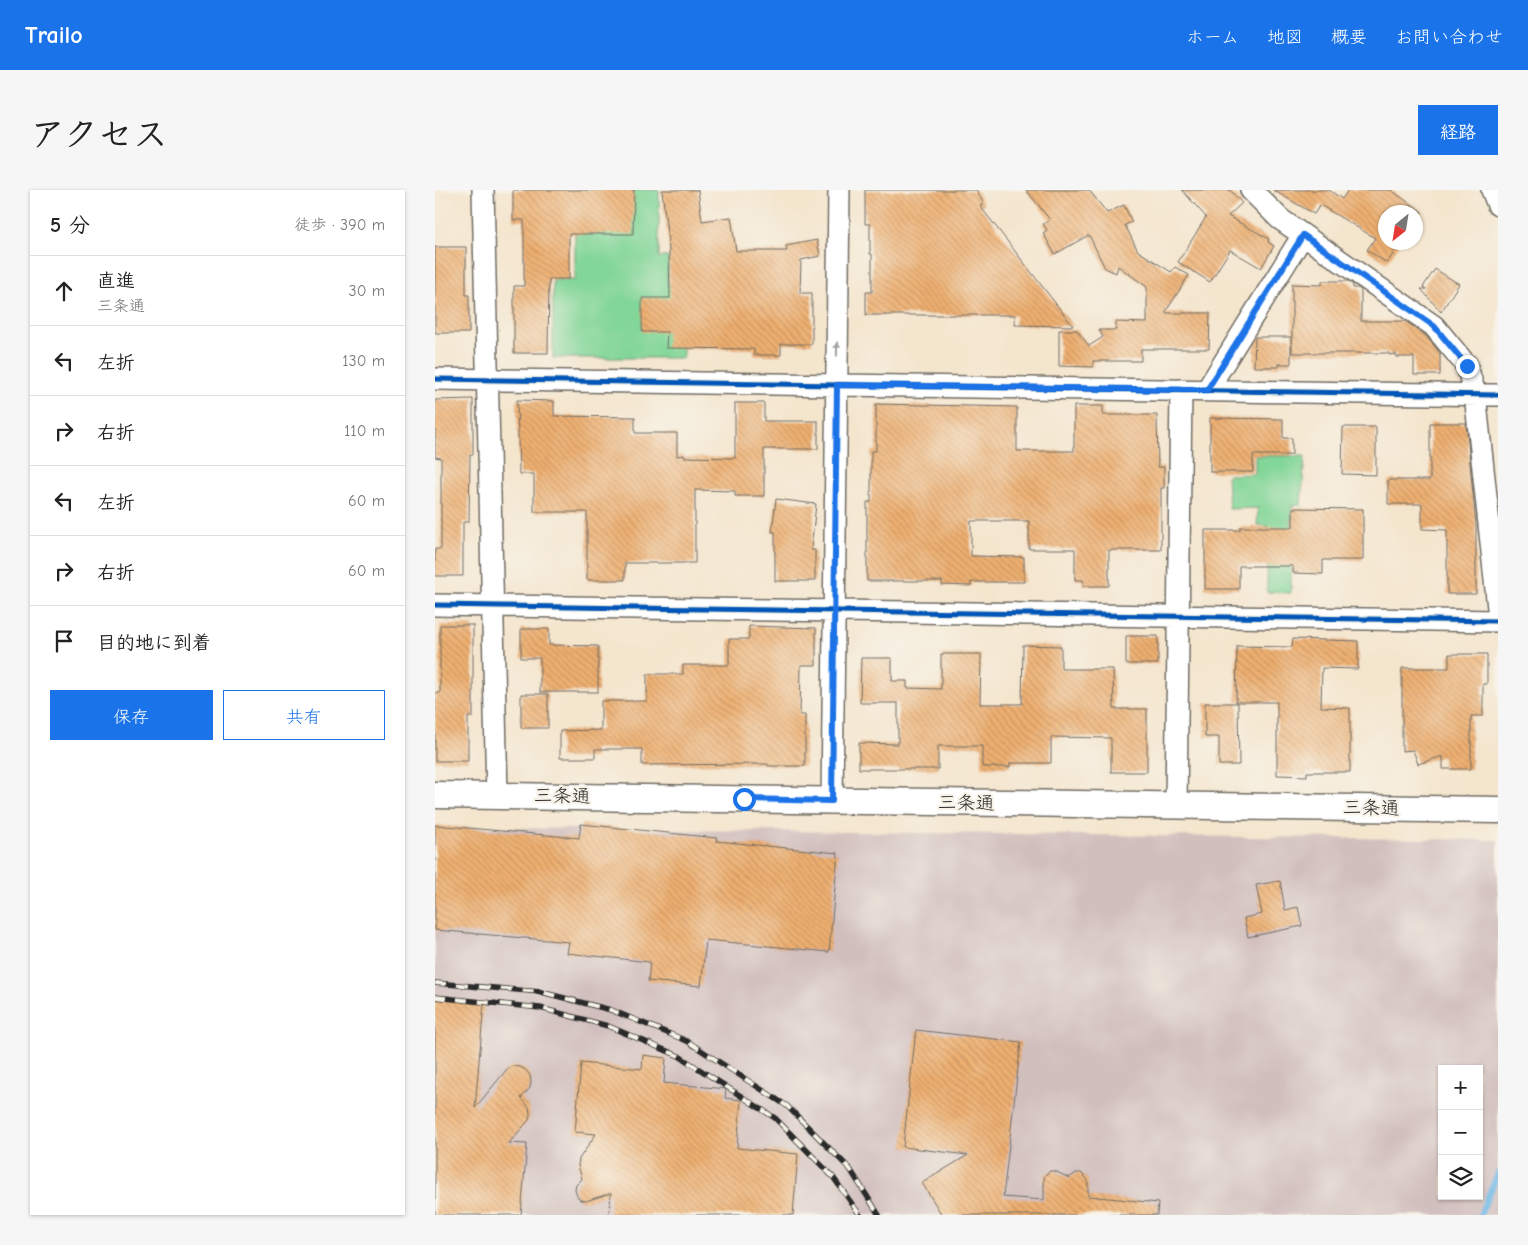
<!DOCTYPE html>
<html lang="ja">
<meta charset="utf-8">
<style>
:root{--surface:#fff;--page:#f6f6f6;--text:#222;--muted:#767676;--line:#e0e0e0;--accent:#1a73e8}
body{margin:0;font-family:"Comic Neue","Klee One",sans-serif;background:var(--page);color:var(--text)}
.controls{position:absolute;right:15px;bottom:15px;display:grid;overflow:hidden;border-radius:0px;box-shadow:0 1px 4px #0004}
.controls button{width:45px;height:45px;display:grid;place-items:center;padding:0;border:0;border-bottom:1px solid var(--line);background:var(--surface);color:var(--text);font:25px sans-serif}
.compass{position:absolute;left:943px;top:15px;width:45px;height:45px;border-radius:50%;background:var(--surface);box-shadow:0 1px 4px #0004;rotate:210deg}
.stop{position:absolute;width:15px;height:15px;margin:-11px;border:4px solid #1a73e8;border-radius:50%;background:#fff}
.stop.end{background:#1a73e8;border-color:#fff;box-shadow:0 1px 5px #0008}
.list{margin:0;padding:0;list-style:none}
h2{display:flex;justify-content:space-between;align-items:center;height:65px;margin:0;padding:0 20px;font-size:21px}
h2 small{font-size:16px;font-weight:400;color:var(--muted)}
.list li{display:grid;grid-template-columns:32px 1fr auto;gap:15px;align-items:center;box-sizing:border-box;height:70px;padding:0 20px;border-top:1px solid var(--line)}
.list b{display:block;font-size:19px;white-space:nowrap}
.list p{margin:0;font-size:16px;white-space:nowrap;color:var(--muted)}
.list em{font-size:16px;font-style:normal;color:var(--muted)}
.actions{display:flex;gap:10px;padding:15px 20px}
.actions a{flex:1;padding:11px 0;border:1px solid var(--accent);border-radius:0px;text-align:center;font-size:18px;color:var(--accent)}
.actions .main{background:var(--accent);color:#fff}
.icon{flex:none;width:28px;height:28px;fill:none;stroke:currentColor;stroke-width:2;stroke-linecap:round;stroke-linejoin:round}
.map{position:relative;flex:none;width:1063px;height:1025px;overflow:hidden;border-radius:0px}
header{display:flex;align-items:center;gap:30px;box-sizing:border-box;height:70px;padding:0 25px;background:var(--accent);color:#fff}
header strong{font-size:24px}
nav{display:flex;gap:28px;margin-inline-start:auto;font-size:18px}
.intro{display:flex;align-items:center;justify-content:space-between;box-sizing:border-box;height:120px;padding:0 30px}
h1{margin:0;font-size:35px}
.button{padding:12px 22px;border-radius:0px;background:var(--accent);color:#fff;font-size:18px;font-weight:700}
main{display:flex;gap:30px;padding:0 30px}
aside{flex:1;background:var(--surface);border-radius:0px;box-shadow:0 1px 4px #0004}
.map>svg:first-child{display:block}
.industrial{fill:#d1bfbe;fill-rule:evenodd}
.grass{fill:#82d698;stroke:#568062}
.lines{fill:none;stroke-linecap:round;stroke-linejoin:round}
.stream{stroke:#6eb9e7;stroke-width:6}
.building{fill:url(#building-back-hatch)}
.minor-casing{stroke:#716c64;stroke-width:24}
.tertiary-casing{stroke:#716c64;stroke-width:29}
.minor{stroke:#fff;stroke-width:21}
.tertiary{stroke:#fff;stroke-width:26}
.rail-casing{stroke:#2b2b2b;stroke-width:5.5}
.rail{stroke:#f7f3e8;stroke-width:4;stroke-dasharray:11;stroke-linecap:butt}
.cycleway-casing{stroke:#f7f3e8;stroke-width:8}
.cycleway{stroke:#0057b8;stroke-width:5}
.oneway{fill:#a0a0a0}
.route{stroke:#1a73e8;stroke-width:6}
.labels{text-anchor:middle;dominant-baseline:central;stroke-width:4.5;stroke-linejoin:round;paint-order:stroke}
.street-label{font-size:19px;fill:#2b2b2b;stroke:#f7f3e8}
</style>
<header>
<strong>Trailo</strong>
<nav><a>ホーム</a><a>地図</a><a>概要</a><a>お問い合わせ</a></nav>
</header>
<div class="intro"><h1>アクセス</h1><a class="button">経路</a></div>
<main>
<aside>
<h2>5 分<small>徒歩 · 390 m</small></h2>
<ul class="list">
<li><svg class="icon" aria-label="ahead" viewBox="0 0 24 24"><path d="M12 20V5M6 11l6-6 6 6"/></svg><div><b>直進</b><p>三条通</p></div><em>30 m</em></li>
<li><svg class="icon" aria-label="left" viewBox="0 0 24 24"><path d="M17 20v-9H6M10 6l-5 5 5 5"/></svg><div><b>左折</b></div><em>130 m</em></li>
<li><svg class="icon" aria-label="right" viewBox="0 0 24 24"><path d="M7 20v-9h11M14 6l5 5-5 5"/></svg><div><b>右折</b></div><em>110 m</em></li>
<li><svg class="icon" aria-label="left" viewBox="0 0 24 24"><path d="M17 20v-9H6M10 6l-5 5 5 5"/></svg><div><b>左折</b></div><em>60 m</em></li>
<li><svg class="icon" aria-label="right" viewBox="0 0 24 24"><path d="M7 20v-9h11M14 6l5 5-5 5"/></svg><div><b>右折</b></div><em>60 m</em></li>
<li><svg class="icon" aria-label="arrive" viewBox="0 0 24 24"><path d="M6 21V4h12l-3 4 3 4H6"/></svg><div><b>目的地に到着</b></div></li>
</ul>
<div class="actions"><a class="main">保存</a><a>共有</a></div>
</aside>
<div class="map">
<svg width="1063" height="1025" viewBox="0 0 1063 1025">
<defs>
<pattern id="building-back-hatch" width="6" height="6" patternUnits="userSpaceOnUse" patternTransform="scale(1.25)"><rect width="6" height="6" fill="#efb071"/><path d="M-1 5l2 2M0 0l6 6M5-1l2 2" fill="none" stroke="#c28f5d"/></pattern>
</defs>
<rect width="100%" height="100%" fill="#f7f3e8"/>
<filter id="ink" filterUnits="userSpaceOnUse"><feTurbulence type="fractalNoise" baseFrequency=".02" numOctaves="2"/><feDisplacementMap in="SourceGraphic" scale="10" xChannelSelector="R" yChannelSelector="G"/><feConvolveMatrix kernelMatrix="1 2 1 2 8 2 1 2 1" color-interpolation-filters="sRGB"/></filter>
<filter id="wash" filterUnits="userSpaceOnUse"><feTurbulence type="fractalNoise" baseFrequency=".0096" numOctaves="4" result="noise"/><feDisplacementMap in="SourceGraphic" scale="20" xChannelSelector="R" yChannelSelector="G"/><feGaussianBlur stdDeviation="1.12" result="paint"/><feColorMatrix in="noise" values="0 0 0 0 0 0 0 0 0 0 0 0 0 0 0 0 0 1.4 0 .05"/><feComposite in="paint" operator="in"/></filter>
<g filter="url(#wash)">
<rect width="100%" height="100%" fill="#f4e5cd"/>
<path class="industrial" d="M0 637 1063 650V1025H0ZM1007 879H1044V1006H1007Z"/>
<path class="grass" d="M140 0H224V67H233V95H248V168H118V90H140Z
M820 266H870L866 315 857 316 856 403 832 402 833 336 822 335 823 318 794 319 792 285 820 284Z"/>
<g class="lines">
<path class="stream" d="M1045 1025 1063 983"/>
</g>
<g id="blocks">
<path class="building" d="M78 0H199L198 44H134V89H114L113 163H79V96H89V30H78Z
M227 0H263L267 31 296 27 301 61H352L351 56 382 50 385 66 366 70 365 103H377V154H346V165H319V159L231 158 232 142H207V108H235L234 60Z
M430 0H541L549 14 545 16 638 136 580 135V125H431V102H437V64H435V34H430Z
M591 0H654L672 23 689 15 697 32 690 35 703 61 736 82 740 77 754 85 730 123H775L774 159H706V171H658V177L624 176V140H642L654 156 668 147 664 140H681V132L712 133V97L683 76 681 83 670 78 654 45 620 64 608 43 612 40 608 34 615 30Z
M747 0H795L807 13 793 26 834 49 833 52 839 56 826 78 795 60 775 92 743 72 771 27Z
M838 0H894L907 9 913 0H956L987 22 980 31V22H950V52H966L952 73 932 60 940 48 885 15 879 24Z
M0 57H31V105H34V143H0Z
M1000 79 1024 94 1006 122 986 99H991L988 97Z
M887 91H913L918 95V98H923L926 100V131H970L990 145 1005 163V185H979V167H961V164L954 165V163H857V94L887 95Z
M820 147H856V174H844V177H819Z
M38 209V265H35L34 332H28V386H0V359H6V268L0 267V210Z
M82 210 119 211V226L200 227V243H242V266L249 265V267L300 268V213H329V231H383V259H329V306H300V301L260 300V373H190V390H152V322H99V284H84Z
M441 214 582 217V261H639V216H668V225H722L723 277H729V298H726V360H674V396H648V390H640V359H594V331H536V366L589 367V392H536V396L507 395V391H432V312H436V261H441Z
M775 228 848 229V248H857V265H818V282H775Z
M995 233H1031L1041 335V404H1012V340L987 339V314H953V290H995Z
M908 237H941V285L907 284Z
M341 309 381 314 376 360H380V391H340V342H337Z
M858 318 928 319V370H888V384L858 383V376H804V399H770V340H805V337H858Z
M5 435H38V527H33V571H0V503H5Z
M314 436 381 438V475H366L365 525H370V576H333V574L207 575V559H160V568H125V541L166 540V511H212V484H248V475H294V449H314Z
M86 439H114V455L163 456V502H105V468H86Z
M691 446H723V474H691Z
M858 449 923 451V479L887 478 886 517 915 518V582H872V586L842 585V512H801L802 456 857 457Z
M588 455 626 456V479H678L679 519H712V582H676V548L616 547V573H575V577H547V556H503V579H424V553L463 554V513H425L426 468H457V491H472V498L506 499V464H546L545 514H587Z
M1014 464H1052V494H1048V526H1036V579H1008V566L983 574 978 560 967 561V478H1014Z
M86 504H113V538H86Z
M770 513H803L804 575H784V547H770Z
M146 634 282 648 281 651 403 663 394 762 271 750 266 796 213 791 215 772 132 763 134 752 0 740V635L144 648Z
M845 691 850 720 863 717 867 736 813 747 809 728 827 724 821 695Z
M0 809 49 813 40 918 72 879 78 876 85 877 91 880 95 885 96 892 95 898 86 908 94 917 95 924 94 930 74 953 92 954 86 1025H0Z
M481 840 586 852 568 1007 609 1010V988L611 984 615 981H620L634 988 641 983H646L653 990V1006L723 1013 722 1025H507L487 993 533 965 468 957Z
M208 865 231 868 229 893 291 899 290 908 306 910 302 958 363 964 358 1025H174L176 1003 151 1011 145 1010 142 1006 140 1000 141 995 147 989 143 975 144 969 161 944 140 942 146 873 207 879Z"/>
</g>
</g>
<g filter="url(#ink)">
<use href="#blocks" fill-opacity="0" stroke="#716c64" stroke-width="1"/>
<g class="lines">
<g class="minor-casing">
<path id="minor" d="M48 0 62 606
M816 0 845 29 999 136 1032 176 1040 204 1063 418
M1057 0 1063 15
M0 189 1063 205
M772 200 868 45
M0 415 1063 431
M397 611 404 0
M741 616 746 200"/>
</g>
<g class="tertiary-casing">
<path id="tertiary" d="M0 605 1063 620"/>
</g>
<use href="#minor" class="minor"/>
<use href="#tertiary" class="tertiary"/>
<g class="rail-casing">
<path id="rail" d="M0 793 106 802 176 820 252 851 352 916 415 979 444 1025
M0 807 105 818 173 836 244 866 340 928 398 987 425 1025"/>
</g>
<use href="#rail" class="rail"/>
<g class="cycleway-casing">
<path id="cycleway" d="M0 189 1063 205
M0 415 1063 431"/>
</g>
<use href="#cycleway" class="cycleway"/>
</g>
<defs><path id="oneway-solid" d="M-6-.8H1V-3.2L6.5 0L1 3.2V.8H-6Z" transform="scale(1.25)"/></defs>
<use class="oneway" href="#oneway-solid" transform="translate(402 159) rotate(-89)"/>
</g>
<g class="lines" filter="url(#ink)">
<path class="route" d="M309 609 397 611 402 195 772 200 868 45 999 136 1032 176"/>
</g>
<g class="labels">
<g class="street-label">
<text transform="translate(127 606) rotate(1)">三条通</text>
<text transform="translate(531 613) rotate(1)">三条通</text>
<text transform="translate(936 618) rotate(1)">三条通</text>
</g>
</g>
</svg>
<div class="controls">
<button>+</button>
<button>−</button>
<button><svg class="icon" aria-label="layers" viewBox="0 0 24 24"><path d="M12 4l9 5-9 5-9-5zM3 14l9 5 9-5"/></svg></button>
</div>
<svg class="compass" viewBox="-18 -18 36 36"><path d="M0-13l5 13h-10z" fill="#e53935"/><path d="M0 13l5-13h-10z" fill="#767676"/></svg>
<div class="stop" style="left:309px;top:609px"></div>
<div class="stop end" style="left:1032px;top:176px"></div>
</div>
</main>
